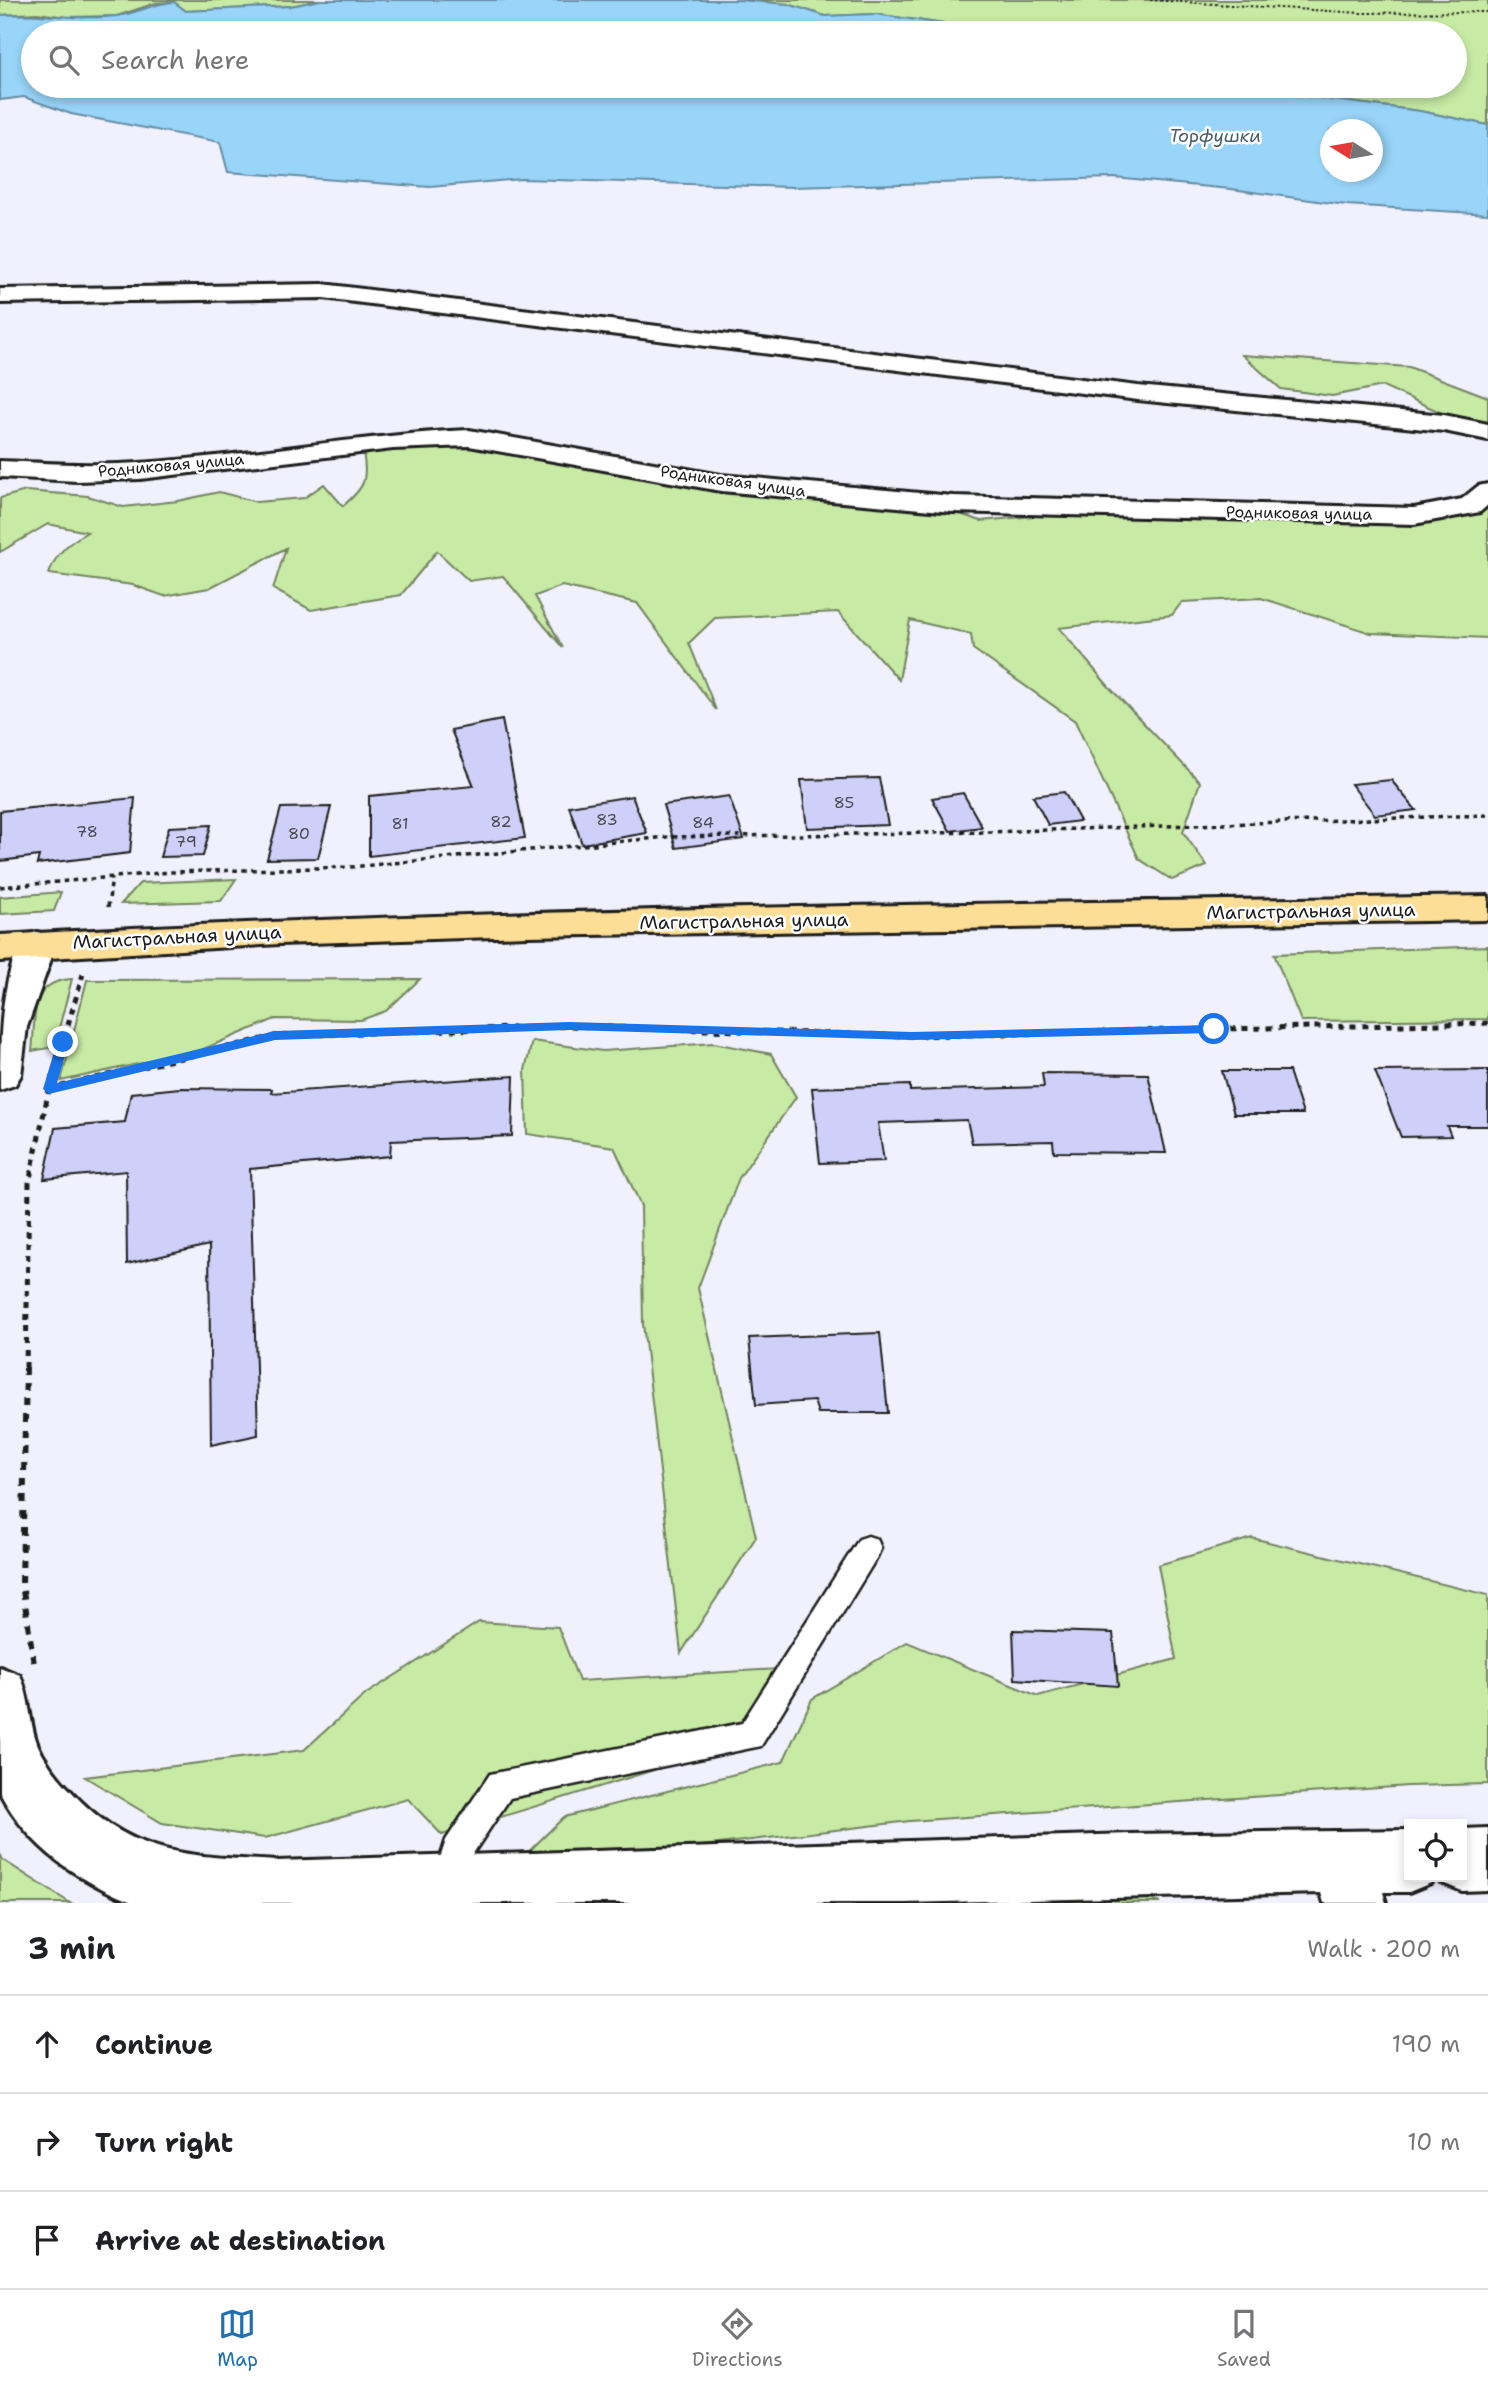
<!DOCTYPE html>
<meta charset="utf-8">
<style>
:root{--surface:#fff;--page:#f6f6f6;--text:#202124;--muted:#757577;--line:#e0e0e0;--accent:#1f6fb2}
body{margin:0;font-family:"Shantell Sans",sans-serif;background:var(--page);color:var(--text)}
.controls{position:absolute;right:21px;bottom:21px;display:grid;overflow:hidden;border-radius:0px;box-shadow:0 4px 10px #0003}
.controls button{width:63px;height:63px;display:grid;place-items:center;padding:0;border:0;border-bottom:2px solid var(--line);background:var(--surface);color:var(--text);font:35px sans-serif}
.compass{position:absolute;left:1320px;top:119px;width:63px;height:63px;border-radius:50%;background:var(--surface);box-shadow:0 4px 10px #0003;rotate:281deg}
.stop{position:absolute;width:21px;height:21px;margin:-16px;border:5px solid #1a73e8;border-radius:50%;background:#fff}
.stop.end{background:#1a73e8;border-color:#fff;box-shadow:0 2px 7px #0008}
.list{margin:0;padding:0;list-style:none}
h2{display:flex;justify-content:space-between;align-items:center;height:91px;margin:0;padding:0 28px;font-size:30px}
h2 small{font-size:23px;font-weight:400;color:var(--muted)}
.list li{display:grid;grid-template-columns:46px 1fr auto;gap:21px;align-items:center;box-sizing:border-box;height:98px;padding:0 28px;border-top:2px solid var(--line)}
.list b{display:block;font-size:26px;white-space:nowrap}
.list em{font-size:23px;font-style:normal;color:var(--muted)}
.icon{flex:none;width:38px;height:38px;fill:none;stroke:currentColor;stroke-width:2;stroke-linecap:round;stroke-linejoin:round}
.map{position:relative;flex:none;width:1488px;height:1903px;overflow:hidden}
.search{position:absolute;background:var(--surface);box-shadow:0 4px 10px #0003;left:21px;right:21px;top:21px;height:77px;display:flex;align-items:center;gap:18px;box-sizing:border-box;padding:0 24px;border-radius:38px;color:var(--muted);font-size:26px}
.sheet{height:385px;background:var(--surface)}
nav{display:flex;justify-content:space-around;align-items:center;box-sizing:border-box;height:98px;border-top:2px solid var(--line);background:var(--surface);font-size:19px;color:var(--muted)}
nav a{display:grid;justify-items:center;gap:4px}
nav .on{color:var(--accent)}
.map>svg:first-child{display:block}
.green{fill:#c7eaa4;stroke:#728360;stroke-width:2}
.water{fill:#98d5f9;stroke:#668ba1;stroke-width:2;fill-rule:evenodd}
.building{fill:#cfd0f9;stroke:#1c1c1c;stroke-width:2}
.lines{fill:none;stroke-linecap:round;stroke-linejoin:round}
.service-casing{stroke:#1c1c1c;stroke-width:5}
.minor-casing{stroke:#1c1c1c;stroke-width:6}
.primary-casing{stroke:#1c1c1c;stroke-width:6}
.path-far3{stroke:#1c1c1c;stroke-width:2;stroke-dasharray:2.5 2.5;stroke-linecap:butt}
.path-far2{stroke:#1c1c1c;stroke-width:3.5;stroke-dasharray:4.5 4.5;stroke-linecap:butt}
.path-far1{stroke:#1c1c1c;stroke-width:5;stroke-dasharray:6 6;stroke-linecap:butt}
.path{stroke:#1c1c1c;stroke-width:6;stroke-dasharray:8 8;stroke-linecap:butt}
.service{fill:#fff;fill-rule:evenodd}
.minor{fill:#fff;fill-rule:evenodd}
.primary{fill:#fcde96;fill-rule:evenodd}
.route{fill:#1a73e8}
.labels{text-anchor:middle;dominant-baseline:central;stroke-width:5;stroke-linejoin:round;paint-order:stroke}
.far-street-label{font-size:16px;fill:#1c1c1c;stroke:#fff}
.number-label{font-size:16px;fill:#494953}
.far-water-label{font-size:18px;font-style:italic;fill:#475d69;stroke:#fff}
.street-label{font-size:19px;fill:#1c1c1c;stroke:#fff}
</style>
<div class="map">
<svg width="1488" height="1903" viewBox="0 0 1488 1903">
<rect width="100%" height="100%" fill="#f1f1fd"/>
<filter id="ink" filterUnits="userSpaceOnUse"><feTurbulence type="fractalNoise" baseFrequency=".0143" numOctaves="2"/><feDisplacementMap in="SourceGraphic" scale="14" xChannelSelector="R" yChannelSelector="G"/><feConvolveMatrix kernelMatrix="1 2 1 2 8 2 1 2 1" color-interpolation-filters="sRGB"/></filter>
<g filter="url(#ink)">
<path class="green" d="M0 0H320L291 6 186 11 174 2 156 3 117 16 67 17 37 13 0 15Z
M739 0H1488V125L1420 111 1224 86H1455V33H1006L875 14 825 16 788 4Z
M1242 355 1409 367 1488 397V425L1453 418 1383 386 1332 396 1281 389Z
M444 442 524 451 714 492 954 512 981 521 1054 514 1294 521 1442 520 1488 501V638L1371 633 1261 598 1182 602 1172 615 1059 628 1110 688 1200 782 1183 832 1207 866 1172 880 1139 859 1075 721 973 649 971 634 910 620 899 680 838 612 715 618 689 643 716 710 637 603 562 586 535 596 563 648 503 576 469 581 437 551 401 595 311 610 273 589 286 548 209 588 164 596 133 585 49 574C56 552 69 543 87 532L48 524 0 552V498L26 491 88 496 123 507 178 501 219 492 257 502 304 498 324 484 343 506C365 487 368 480 363 452Z
M236 879 221 901 121 904 140 883Z
M61 892 54 911 0 914V897Z
M1488 946V1019L1301 1021 1274 954Z
M72 979 54 1047 32 1051C36 1016 29 981 72 979Z
M420 979 386 1011 361 1020 275 1019 201 1050 61 1081 87 980Z
M532 1041 603 1051 714 1043 771 1054 796 1097 739 1178 698 1288 756 1537 681 1653 643 1324 641 1206 614 1147 527 1134 525 1070Z
M1252 1538 1488 1595V1784L1408 1786 910 1821 511 1869 564 1817 783 1762 812 1699 907 1642 1038 1696 1176 1659 1158 1565Z
M479 1622 558 1627 579 1681 777 1669 726 1748 442 1835 408 1799 265 1838 162 1823 85 1777 304 1750 366 1694Z
M0 1854 3 1860 70 1903H0Z
M1120 1888 1160 1903H817Z"/>
<path class="water" d="M320 0H739L788 4 825 16 875 14 1006 33H33V86H1224L1420 111 1488 125V214L1346 205 1231 189 1114 178 793 187 522 179 430 187 228 172 220 142 71 114 24 97 0 100V15C39 12 78 21 116 16 136 14 153 3 174 2L186 11 291 6ZM1330 130H1372V172H1330Z"/>
<path class="building" d="M502 720 525 838 369 856V796L474 786 451 730Z
M879 778 888 825 807 828 801 780Z
M1391 780 1416 810 1375 815 1351 784Z
M1064 792 1080 821 1048 825 1033 796Z
M963 793 982 827 950 831 932 798Z
M632 796 647 833 582 844 569 806Z
M729 796 744 839 676 848 663 805Z
M135 798 130 853 37 864 39 856 0 861V811Z
M331 807 318 858 267 859 281 808Z
M211 825 203 856 160 857 169 827Z
M1488 1070V1126H1447L1451 1136 1401 1137 1375 1071Z
M1222 1071H1289L1303 1114H1234Z
M1042 1073 1148 1074 1166 1153 1054 1152 1053 1141 972 1143 967 1120 878 1123 884 1161 820 1163 812 1088 910 1085V1091L1044 1087Z
M514 1076 512 1136 391 1141 390 1156 250 1169 258 1435 211 1445 209 1245 127 1264 126 1171 44 1179 55 1128 125 1122 131 1093 180 1088 272 1089 271 1093Z
M880 1333 888 1413H818L814 1401 756 1405 749 1338Z
M1013 1630 1113 1633 1118 1686 1015 1679Z"/>
<g class="lines">
<g class="service-casing">
<path id="service" d="M868 1536 877 1539 881 1548 877 1557 761 1746 510 1798 470 1858 459 1891 448 1895 437 1891 433 1880 446 1840 490 1774 742 1723 859 1539Z"/>
</g>
<g class="minor-casing">
<path id="minor" d="M323 284 1138 386 1444 415 1488 424V440L1444 431 1138 400 323 298 0 303V289Z
M469 430 721 475 953 496 1414 508 1462 499 1478 486 1488 484V505L1480 512 1414 524 953 512 721 491 469 446 393 449 140 479 77 481 0 477V461C46 463 93 466 139 463 249 456 358 435 469 430Z
M37 932 51 936 56 945 27 1027 21 1075 15 1085 0 1090C0 1036 0 984 23 936Z
M0 1667 20 1675C30 1697 29 1721 37 1743 44 1760 58 1778 71 1791 132 1858 193 1856 277 1861L1130 1834 1409 1830V1877H1433L1431 1883 1409 1892H1383L1386 1903H1324L1321 1893 904 1903H134C77 1880 30 1849 0 1793Z
M1488 1828V1890L1462 1891 1440 1882 1438 1877H1462V1829Z"/>
</g>
<g class="primary-casing">
<path id="primary" d="M1488 896V920L528 936 279 944 0 961V935C496 907 992 904 1488 896Z"/>
</g>
<path class="path-far3" d="M1150 0 1361 13 1488 12"/>
<path class="path-far2" d="M0 887 171 872 351 867 668 837 989 832 1488 815
M108 907 112 877"/>
<path class="path-far1" d="M49 1089 275 1036 570 1026 912 1036 1488 1023
M26 1368 29 1183 49 1089 83 974"/>
<path class="path" d="M26 1367 22 1584 34 1664"/>
<use href="#service" class="service"/>
<use href="#minor" class="minor"/>
<use href="#primary" class="primary"/>
</g>
</g>
<path class="route" d="M570 1022 912 1032 1214 1025 1220 1029 1214 1033 912 1040 570 1030 275 1040 49 1094 43 1089 57 1042 63 1037 69 1042 57 1083 275 1031Z"/>
<g class="labels">
<g class="far-street-label">
<text transform="translate(171 465) rotate(-5)">Родниковая улица</text>
<text transform="translate(733 481) rotate(8)">Родниковая улица</text>
<text transform="translate(1299 513) rotate(1)">Родниковая улица</text>
</g>
<g class="number-label">
<text x="844" y="802">85</text>
<text x="607" y="819">83</text>
<text x="501" y="821">82</text>
<text x="703" y="822">84</text>
<text x="400" y="823">81</text>
<text x="87" y="831">78</text>
<text x="299" y="833">80</text>
<text x="186" y="841">79</text>
</g>
<g class="far-water-label">
<text x="1215" y="136">Торфушки</text>
</g>
<g class="street-label">
<text transform="translate(1311 911) rotate(-1)">Магистральная улица</text>
<text transform="translate(744 921) rotate(-1)">Магистральная улица</text>
<text transform="translate(177 937) rotate(-3)">Магистральная улица</text>
</g>
</g>
</svg>
<div class="controls">
<button><svg class="icon" aria-label="locate" viewBox="0 0 24 24"><circle cx="12" cy="12" r="6"/><path d="M12 2v4M12 18v4M2 12h4M18 12h4"/></svg></button>
</div>
<svg class="compass" viewBox="-18 -18 36 36"><path d="M0-13l5 13h-10z" fill="#e53935"/><path d="M0 13l5-13h-10z" fill="#757577"/></svg>
<div class="stop" style="left:1214px;top:1029px"></div>
<div class="stop end" style="left:63px;top:1042px"></div>
<div class="search"><svg class="icon" aria-label="search" viewBox="0 0 24 24"><circle cx="10" cy="10" r="6"/><path d="M15 15l6 6"/></svg>Search here</div>
</div>
<section class="sheet">
<h2>3 min<small>Walk · 200 m</small></h2>
<ul class="list">
<li><svg class="icon" aria-label="ahead" viewBox="0 0 24 24"><path d="M12 20V5M6 11l6-6 6 6"/></svg><div><b>Continue</b></div><em>190 m</em></li>
<li><svg class="icon" aria-label="right" viewBox="0 0 24 24"><path d="M7 20v-9h11M14 6l5 5-5 5"/></svg><div><b>Turn right</b></div><em>10 m</em></li>
<li><svg class="icon" aria-label="arrive" viewBox="0 0 24 24"><path d="M6 21V4h12l-3 4 3 4H6"/></svg><div><b>Arrive at destination</b></div></li>
</ul>
</section>
<nav>
<a class="on"><svg class="icon" aria-label="map" viewBox="0 0 24 24"><path d="M3 6l6-2 6 2 6-2v14l-6 2-6-2-6 2zM9 4v14M15 6v14"/></svg>Map</a>
<a><svg class="icon" aria-label="directions" viewBox="0 0 24 24"><path d="M12 3l9 9-9 9-9-9zM9 14v-3h6M13 9l2 2-2 2"/></svg>Directions</a>
<a><svg class="icon" aria-label="saved" viewBox="0 0 24 24"><path d="M7 4h10v16l-5-4-5 4z"/></svg>Saved</a>
</nav>
